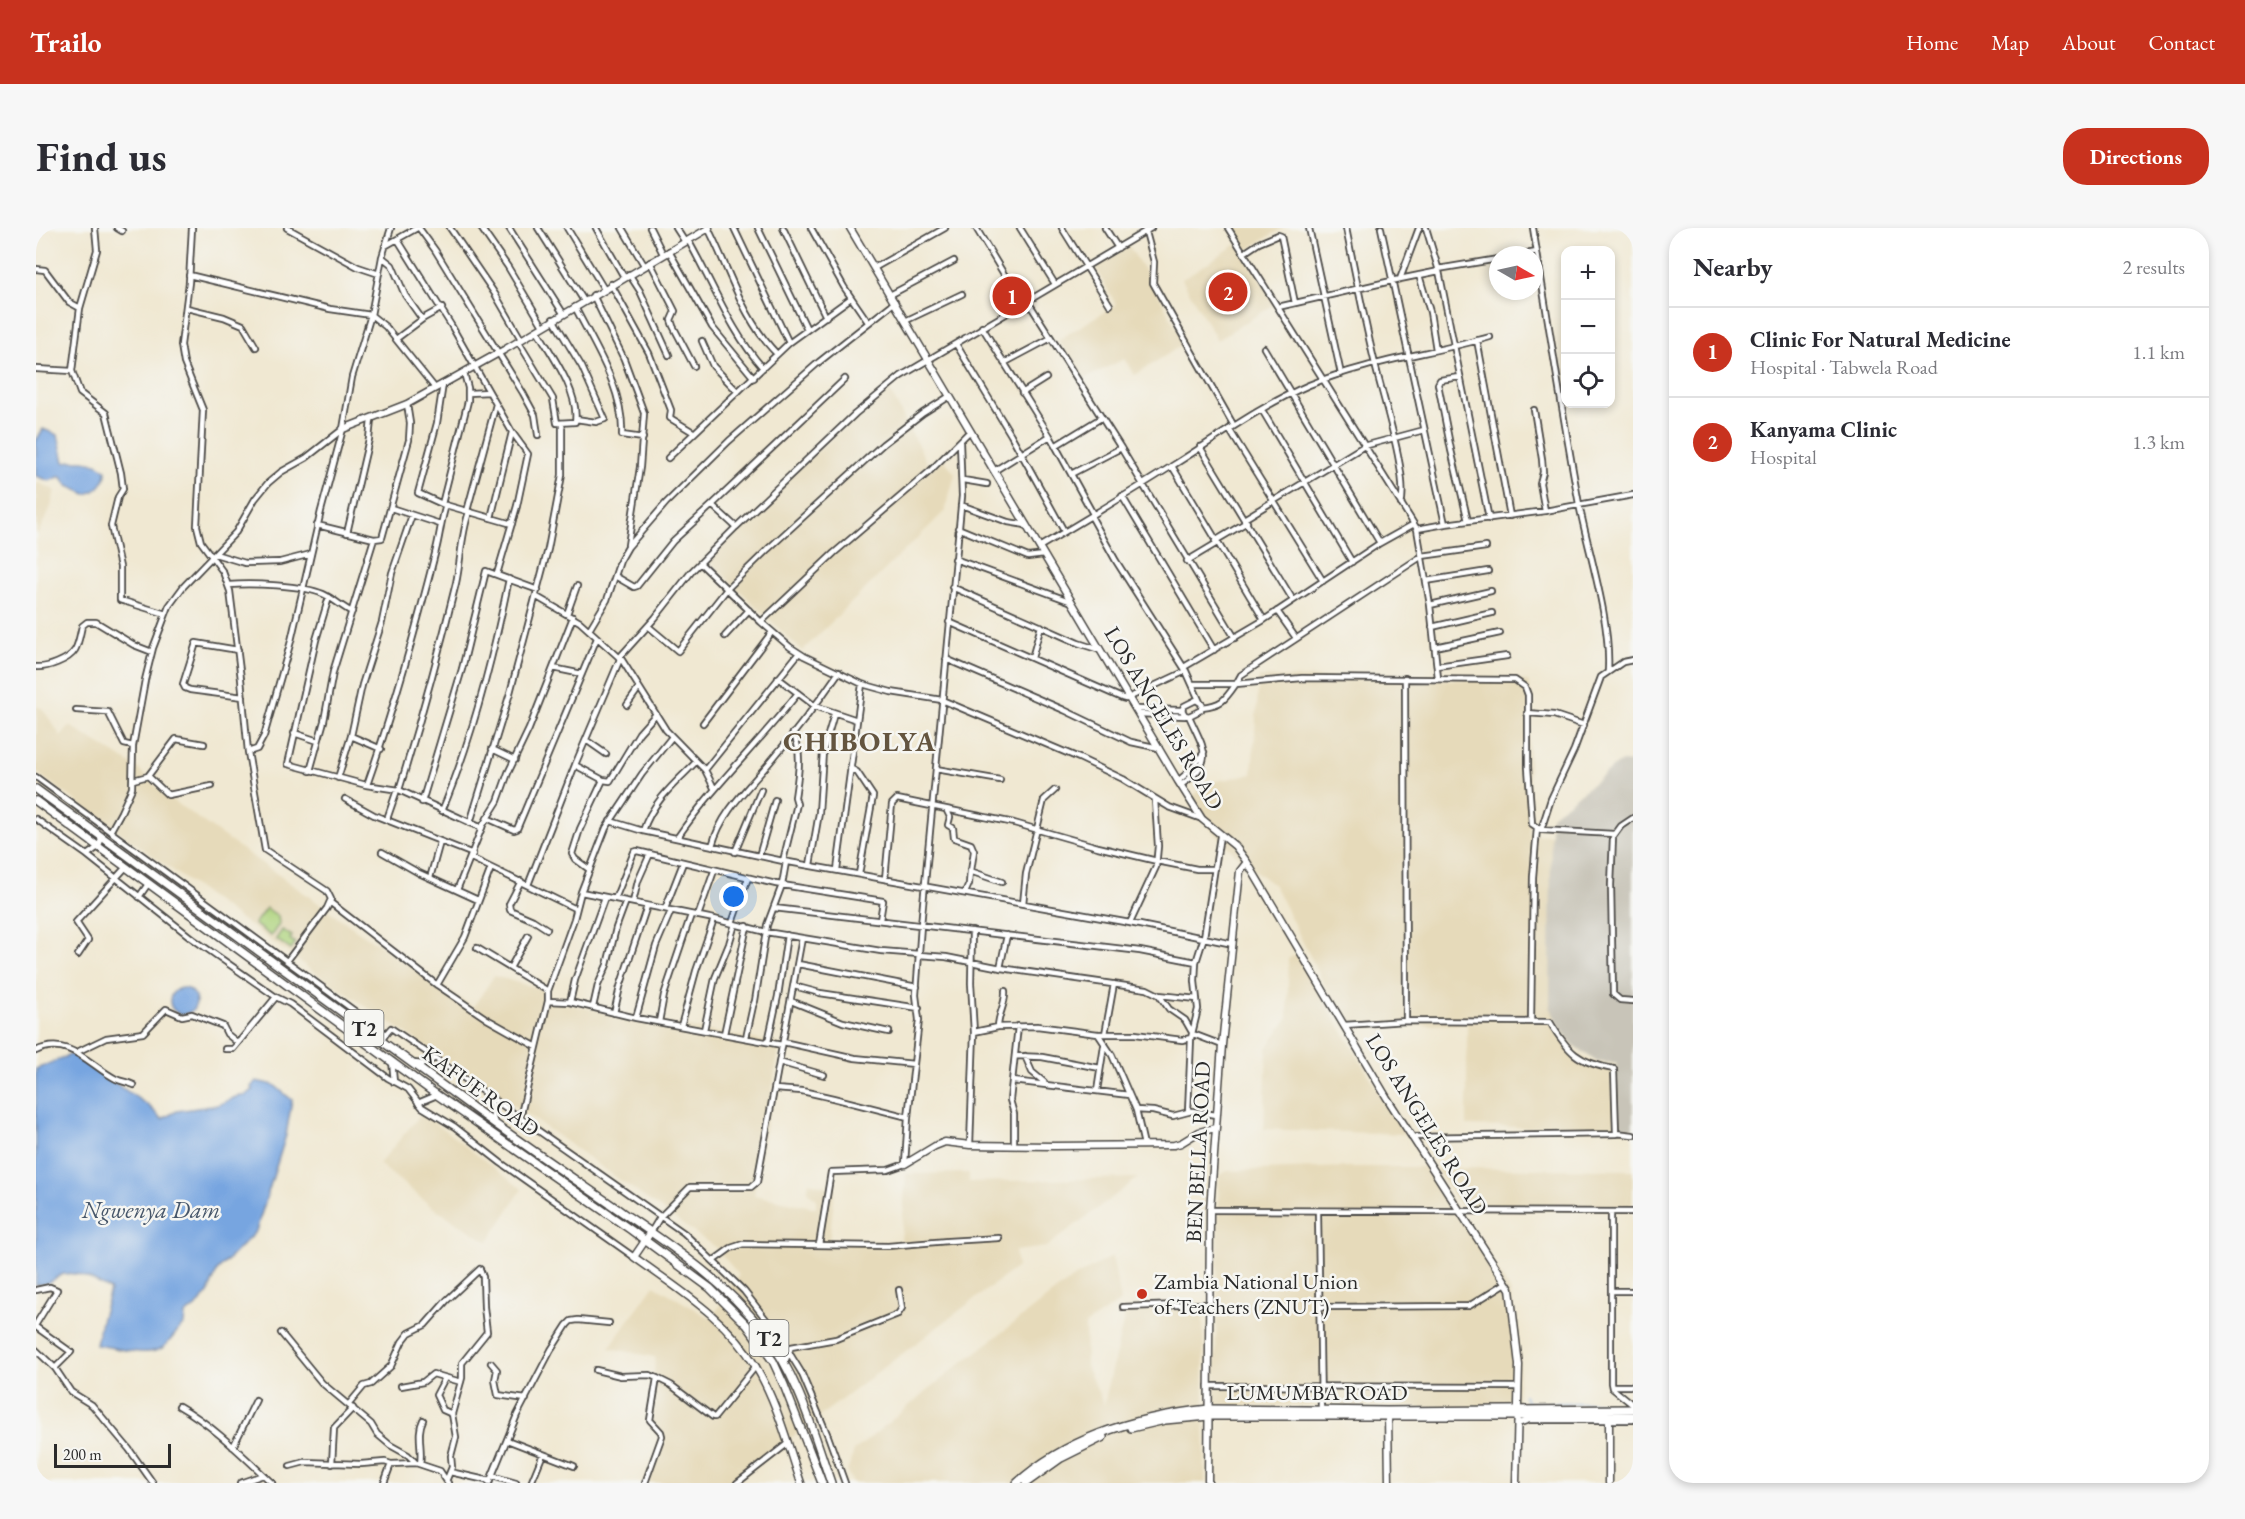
<!DOCTYPE html>
<meta charset="utf-8">
<style>
:root{--surface:#fff;--page:#f7f7f7;--text:#2b2b33;--muted:#7c7c81;--line:#e1e1e2;--accent:#c8321e}
body{margin:0;font-family:"EB Garamond",serif;background:var(--page);color:var(--text)}
.controls{position:absolute;right:18px;top:18px;display:grid;overflow:hidden;border-radius:12px;box-shadow:0 3px 9px #0003}
.controls button{width:54px;height:54px;display:grid;place-items:center;padding:0;border:0;border-bottom:2px solid var(--line);background:var(--surface);color:var(--text);font:30px sans-serif}
.compass{position:absolute;left:1453px;top:18px;width:54px;height:54px;border-radius:50%;background:var(--surface);box-shadow:0 3px 9px #0003;rotate:99deg}
.scale{position:absolute;left:18px;bottom:15px;width:117px;box-sizing:border-box;padding-left:6px;border:3px solid #2b2b2b;border-top:0;font-size:16px;line-height:21px;white-space:nowrap;color:#2b2b2b;-webkit-text-stroke:4px #f6f6f2;paint-order:stroke}
.you{position:absolute;left:698px;top:669px;width:21px;height:21px;margin:-15px;border:4px solid #fff;border-radius:50%;background:#1a73e8;box-shadow:0 0 0 9px #1a73e833}
.badge{display:grid;place-items:center;width:39px;height:39px;border-radius:50%;background:var(--accent);color:#fff;font-size:20px;font-weight:700}
.pin{position:absolute;translate:-50% -50%;border:3px solid #fff;box-shadow:0 2px 6px #0006}
.list{margin:0;padding:0;list-style:none}
h2{display:flex;justify-content:space-between;align-items:center;height:78px;margin:0;padding:0 24px;font-size:26px}
h2 small{font-size:20px;font-weight:400;color:var(--muted)}
.list li{display:grid;grid-template-columns:39px 1fr auto;gap:18px;align-items:center;box-sizing:border-box;height:90px;padding:0 24px;border-top:2px solid var(--line)}
.list b{display:block;font-size:22px;white-space:nowrap}
.list p{margin:0;font-size:20px;white-space:nowrap;color:var(--muted)}
.list em{font-size:20px;font-style:normal;color:var(--muted)}
.icon{flex:none;width:33px;height:33px;fill:none;stroke:currentColor;stroke-width:2;stroke-linecap:round;stroke-linejoin:round}
.map{position:relative;flex:none;width:1597px;height:1255px;overflow:hidden;border-radius:24px}
header{display:flex;align-items:center;gap:36px;box-sizing:border-box;height:84px;padding:0 30px;background:var(--accent);color:#fff}
header strong{font-size:28px}
nav{display:flex;gap:33px;margin-inline-start:auto;font-size:21px}
.intro{display:flex;align-items:center;justify-content:space-between;box-sizing:border-box;height:144px;padding:0 36px}
h1{margin:0;font-size:42px}
.button{padding:15px 27px;border-radius:24px;background:var(--accent);color:#fff;font-size:21px;font-weight:700}
main{display:flex;gap:36px;padding:0 36px}
aside{flex:1;background:var(--surface);border-radius:24px;box-shadow:0 3px 9px #0003}
.map>svg:first-child{display:block}
.built{fill:#e6daba}
.industrial{fill:#c8c4b8}
.green{fill:#add37c;stroke:#6c7f54;stroke-width:1.5}
.water{fill:#77a5e0;stroke:#516886;stroke-width:1.5}
.lines{fill:none;stroke-linecap:round;stroke-linejoin:round}
.stream{stroke:#77a5e0;stroke-width:1.5}
.street-casing{stroke:#494744;stroke-width:8}
.secondary-casing{stroke:#494744;stroke-width:9}
.primary-casing{stroke:#494744;stroke-width:10}
.street{stroke:#fff;stroke-width:4.5}
.secondary{stroke:#fff;stroke-width:6}
.primary{stroke:#fff;stroke-width:7}
.poi-dot{fill:#c8321e;stroke:#f6f6f2;stroke-width:2}
.labels{text-anchor:middle;dominant-baseline:central;stroke-width:5;stroke-linejoin:round;paint-order:stroke}
.shield{fill:#f6f6f2;stroke:#686867;stroke-width:1.5}
.shield-label{font-size:21px;font-weight:bold;fill:#2b2b2b}
.street-label{font-size:22px;fill:#2b2b2b;stroke:#f6f6f2}
.poi-label{font-size:22px;fill:#2b2b2b;stroke:#f6f6f2;text-anchor:start}
.water-label{font-size:24px;font-style:italic;fill:#46566a;stroke:#f6f6f2}
.district-label{font-size:28px;font-weight:bold;letter-spacing:1.5px;fill:#645540;stroke:#f6f6f2}
</style>
<header>
<strong>Trailo</strong>
<nav><a>Home</a><a>Map</a><a>About</a><a>Contact</a></nav>
</header>
<div class="intro"><h1>Find us</h1><a class="button">Directions</a></div>
<main>
<div class="map">
<svg width="1597" height="1255" viewBox="0 0 1597 1255">
<rect width="100%" height="100%" fill="#f6f6f2"/>
<filter id="ink" filterUnits="userSpaceOnUse"><feTurbulence type="fractalNoise" baseFrequency=".0167" numOctaves="2"/><feDisplacementMap in="SourceGraphic" scale="12" xChannelSelector="R" yChannelSelector="G"/><feConvolveMatrix kernelMatrix="1 2 1 2 8 2 1 2 1" color-interpolation-filters="sRGB"/></filter>
<filter id="wash" filterUnits="userSpaceOnUse"><feTurbulence type="fractalNoise" baseFrequency=".008" numOctaves="4" result="noise"/><feDisplacementMap in="SourceGraphic" scale="24" xChannelSelector="R" yChannelSelector="G"/><feGaussianBlur stdDeviation="1.35" result="paint"/><feColorMatrix in="noise" values="0 0 0 0 0 0 0 0 0 0 0 0 0 0 0 0 0 1.4 0 .05"/><feComposite in="paint" operator="in"/></filter>
<g filter="url(#wash)">
<rect width="100%" height="100%" fill="#f0e8d2"/>
<path class="built" d="M1195 0H1247L1209 23Z
M1201 16 1239 76 1181 112 1146 51Z
M1093 18 1116 55 1149 115 1099 147 1088 131 1048 151 1022 112 1080 77 1059 39Z
M853 161 894 241 908 231 919 246 909 283 766 423 673 333 773 231Z
M0 254 19 262 15 279 0 309Z
M1223 449 1493 453V606L1516 607 1518 793H1513L1535 822 1554 834 1579 839V901L1431 898V796L1310 799 1238 657 1205 632 1175 601 1155 570 1171 555 1216 546Z
M0 479 6 480 25 508 34 498 100 539 129 567 319 701 437 779 458 748 509 762 518 774 744 816 718 967 780 980V970L771 964 773 954 799 961 793 1015 865 1013 870 946 933 945V954L1102 950 1010 1019 979 1023 981 1039 695 1255H658L652 1251 646 1255H613L627 1204 615 1194 619 1129 573 1120 618 1057 675 1091 703 1047 680 1020 481 879 274 741 0 544Z
M1261 726 1318 822 1368 906 1228 901 1231 820 1252 790V731Z
M386 885 486 961 452 1014 395 978 343 936Z
M1311 939H1394L1474 1062 1483 1134 1481 1180 1179 1177 1183 947 1192 943Z
M1401 940 1597 942V983L1426 981 1401 943Z
M1076 1028 1085 1073 1049 1097 1050 1138 1068 1177 1090 1082 1167 1081 1169 1255H817L811 1244 818 1223 919 1140 1036 1051Z"/>
<path class="industrial" d="M1584 534 1597 535V900H1581L1580 835 1561 834 1537 817 1522 797 1514 778 1515 588Z"/>
<path class="green" d="M230 680 242 688 243 696 235 708 218 696Z
M246 702 256 708 254 711 259 715 255 722 240 711Z"/>
<path class="water" d="M7 201 22 207 28 234C43 232 57 231 70 242 71 253 61 264 50 266L32 258 25 248 13 253 0 248V213Z
M134 773a13 13 0 1 1 26 0a13 13 0 1 1-26 0Z
M36 826 113 878 126 891 141 883 182 877 204 867 208 868 217 862 215 859 220 853 238 857 256 872 250 907 220 1003 181 1043 172 1065 164 1075 149 1087 148 1096C140 1103 135 1114 126 1120 110 1130 78 1119 60 1117L65 1093 74 1062C61 1054 38 1040 23 1048 15 1053 10 1057 0 1057V841Z"/>
<g class="lines">
<path class="stream" d="M1488 1167 1490 1173 1493 1175H1565"/>
</g>
</g>
<g filter="url(#ink)">
<g class="lines">
<g class="street-casing">
<path id="street" d="M59 0 61 22 44 80 36 143 44 165 70 185 85 245 87 261 82 269 75 298 84 339V372L130 386
M81 0 86 3
M156 0 153 54 145 117 148 135 167 182 161 298 165 314 187 344 194 363 205 451 212 524 229 622 291 663 295 671 291 680 251 733
M251 0 322 39 343 46
M383 0 399 22 487 165 499 187 502 207
M414 0 459 66 485 111
M445 0 472 39 507 98
M473 0 527 85
M502 0 548 73
M531 0 568 61
M560 0 588 49
M586 0 608 37
M614 0 627 26
M640 0 649 14
M672 0C694 43 707 92 741 126
M698 0 753 115
M722 0 771 101
M747 0 790 89
M775 0 808 59 832 94
M940 0 986 76
M984 0 1019 56
M1026 0 1074 77
M1069 0 1082 20
M1109 0 1118 34 1117 55 1198 198
M1192 0 1381 301 1409 296
M1273 0 1305 146
M1310 0C1319 45 1328 91 1339 136 1346 167 1373 249 1365 276
M1345 0 1409 296 1509 283 1597 267
M1390 0 1403 43 1453 291
M1497 0C1512 92 1526 185 1543 276 1553 327 1575 392 1572 443
M362 12 415 97 476 204 492 226 481 278 461 346
M652 12C676 54 695 104 727 140
M349 18 381 0
M633 23 676 99 718 150
M1208 25 1223 15 1242 7 1245 8 1259 75
M1483 27 1501 24
M346 29 356 37 369 67 386 91
M614 34 639 83 635 92 637 98 658 138
M838 40 909 0
M0 41 9 42 33 74 44 80
M1402 41 1462 31
M593 46 604 63 633 127
M153 47 294 81 335 87 350 99 399 160
M1383 47 1394 84 1400 122
M1364 51 1403 43
M575 56 613 125 635 182 634 190 657 204
M557 67 588 131 608 185 604 239 592 317
M854 67 918 33
M991 72 1085 220 1199 410
M539 79C559 119 588 161 586 207L607 210
M1242 79 1364 51 1383 0
M151 80 188 89 207 97 220 119
M517 91 546 139 569 191 560 194 540 191
M869 93 926 66
M946 99 1014 208 1057 286
M360 111 388 90 406 80
M1441 112 1474 288
M482 113 517 171 521 195 539 194C544 165 515 126 501 102
M666 113 677 138 702 164
M920 116 975 207 1028 303
M1228 120 1344 315
M968 135 1015 110
M0 141 36 143
M1424 149 1404 152 1402 156 1415 222 1432 293
M407 156 401 195 382 265 406 276 476 296
M433 165 453 164
M986 165 1010 150
M1226 182 1316 334
M1498 182 1506 231 1507 244 1504 255 1509 283
M1193 201 1287 353
M1019 218 1065 190
M1164 219 1257 372
M632 230 753 115 815 70
M1136 238 1228 392
M958 243 1014 208
M1035 246 1085 220
M927 252 951 256
M1086 268 1178 422
M406 276 432 173V160L428 145
M925 277 972 294 990 297
M355 280 404 296
M431 283 460 176
M1055 288 1080 333 1150 443 1164 474
M455 290 476 204
M1208 291 1328 218 1388 202
M281 297 338 311 346 310 373 212 374 195 371 176
M700 299 676 277 809 151
M922 300 992 329 1008 327
M1381 301 1394 377 1402 450
M311 305 333 211 335 192
M1179 313 1211 294
M1003 319C1047 293 1092 266 1136 238 1181 210 1224 178 1273 157 1331 133 1394 126 1454 109
M179 326 209 335 244 334 275 326
M919 331 1036 374
M1151 333 1181 315
M664 335 725 394 754 419 768 428 826 456 855 464 906 472 1043 530 1087 551 1133 579 1166 591
M579 348 598 359 601 358 637 313 676 277
M1390 353 1452 343
M193 357C215 355 267 357 287 366 298 371 306 379 316 384
M916 359 1042 415 1064 422
M293 369 280 412 252 536 330 557 363 562 446 600
M501 369 544 394 586 432 630 502 669 542 678 560
M1394 377 1455 363
M1241 383 1260 410
M531 386 541 358
M725 394 798 325 893 244 934 203
M913 394 1086 470 1090 471 1150 443
M612 398 642 423 691 361 732 321 847 216 887 185 914 168
M1396 399 1456 385
M553 402 571 372 584 333 592 319 630 275 693 213 750 163 783 134 859 74
M689 408 713 382
M1399 419 1464 405
M202 422 160 415 147 456 149 460 154 462 207 469
M583 430 619 390 656 343 700 299 819 186 865 148 1115 0
M996 430 1005 398
M910 431 1028 482 1095 514 1123 520
M1401 438 1471 428
M0 439C11 440 33 432 39 422 43 415 44 406 46 398L51 394H60L98 417 116 424
M1148 439 1228 392 1344 315 1378 296
M517 440 546 446
M742 450 779 478 821 492
M1369 450 1370 793
M1157 456H1200L1205 447 1386 328 1450 319
M591 477 603 460
M1166 479C1186 477 1189 472 1200 456L1266 450 1479 452 1489 459 1492 467V539L1496 596 1505 602 1578 606
M1100 481 1146 482
M40 482 72 484 88 516 97 518
M1491 485 1518 487 1548 497
M1103 486 1149 488
M667 495 736 404
M258 505 282 513
M315 508 345 521
M550 512 570 526
M456 521 479 532
M212 524 221 521 228 508 255 413 285 283 307 201 316 149 335 87 346 29 355 0
M539 537 567 552
M814 540 821 544 837 568 823 646
M900 541 964 552
M669 542 763 425
M274 543 288 493 297 444 338 311
M112 548 140 511 168 516
M0 549 350 806 345 813
M302 550 315 508 326 457 346 394 356 345 376 287
M97 552 112 548 132 567 176 558
M1142 553 1156 541 1168 524
M331 557C358 480 380 401 400 322 404 307 405 292 410 277
M1145 557C1181 533 1167 520 1153 488L1149 487 1146 482 1148 478 1160 472 1166 476 1165 482 1153 488
M363 562C384 494 403 425 420 355 425 332 425 307 433 284
M309 571 338 587 437 626
M386 574 426 441 450 343 502 362
M406 583C437 510 457 429 473 351
M911 583 914 589 912 597 917 600 918 610 935 616 938 623 935 643
M451 590 478 602 481 601 561 410
M1597 590 1585 598 1577 609 1575 657 1577 766 1584 772 1597 773
M0 591 51 627 62 619 66 610
M351 591 361 562
M574 593 607 603 747 633 1094 695 1197 716
M434 595 474 465 512 321 526 247V196
M75 602 85 584 96 560 97 518 109 452 117 420 133 378 147 359 200 304 219 271 232 255 245 244 270 230 307 201
M1505 602 1515 571 1538 522 1565 449 1587 434 1597 432
M607 603C616 574 640 554 660 534
M641 610C677 558 723 515 762 465
M676 618C686 581 716 557 739 528 762 501 783 473 803 444
M346 624 383 645 442 672
M699 624 725 562
M51 627 157 711 240 769 254 776 352 850 372 861 386 879 419 899 465 935 598 1029
M723 628 739 572
M435 630 540 681
M747 633 761 576 759 569C762 549 767 523 757 505
M774 637 783 585 787 524 798 486
M554 642 539 631 536 626 544 601 567 552 574 553 603 505 620 486
M801 642 826 456
M394 650 404 614
M849 651 856 576 861 571 978 595 1062 619 1121 633 1161 641H1179
M485 653 473 676 474 682 497 692 511 701
M492 657 539 537 584 431
M421 662 447 597 462 573 472 545 493 501 537 389
M545 664 678 691 730 704 845 723 883 726
M929 665 933 656 934 643 966 654
M103 669 112 656
M579 671 598 624 601 623 740 656 847 673 844 692
M597 674 602 653 614 626
M295 675 401 757 451 791 501 819
M987 676 990 646 1008 572 1019 562
M738 680 1104 723 1160 734
M629 681 647 635
M662 688 678 643
M696 695 712 650
M1094 695 1120 639 1122 618 1119 572
M441 720 512 763
M42 727 52 712 40 694 90 639
M883 727 910 729 965 740 1111 761 1123 767 1133 781 1149 792 1157 806 1186 817
M762 736 881 759
M474 740 492 708
M964 740 971 707
M401 757 429 709 455 640
M758 758 784 765 883 780
M1123 767 1161 771
M512 773 534 774 600 790 746 817
M755 773 807 794 853 804
M534 774 539 752 569 669
M557 779 562 757 571 737 580 700 590 673
M578 785 584 759 611 678
M600 790 620 718 635 683
M1495 793 1497 649 1501 600
M623 794 628 767 655 687
M1308 797 1370 793 1514 794C1532 824 1542 835 1578 841L1580 905 1597 907
M645 798 660 743 678 691
M962 799C962 786 970 776 969 763
M668 802 679 750 693 716 699 696
M938 804 962 799 1001 798 1062 806H1099L1146 812 1155 810
M350 806 355 800 399 830
M688 806 711 698
M1062 806 1076 827 1100 882 1108 917
M1069 806 1078 756
M710 810 717 778 719 773 731 697 746 657 750 634
M732 814 742 768 751 707
M747 814 819 830 878 836
M189 821H197L240 769
M0 823C33 807 54 838 80 851 86 854 92 854 98 857
M41 824 70 810 107 805 130 781 146 788 156 786 187 798 191 806 202 815
M979 828 1006 829 1064 840
M989 828 996 844 1008 854
M356 833 358 854
M743 834 788 847
M377 835 389 836 399 830 648 1005 708 1063 743 1108 765 1144 792 1208 809 1255
M977 853 1093 867
M739 861 766 863 797 870 872 889
M1061 863 1068 818
M455 871 458 895
M382 875 401 867
M1100 882 1117 883 1137 888 1156 883 1180 887
M1152 884 1155 810 1162 781 1159 753 1160 734 1168 709 1184 608
M484 890 512 773V763L538 691 545 664 570 600 606 546 635 510
M1375 909 1581 906
M934 917 938 804 935 755 936 703
M978 917V886L974 872 982 798
M1174 982 1597 984
M1282 984 1285 1182
M1575 984V1155L1576 1160 1597 1177
M615 1004 624 989 654 959H715L721 954 766 710
M783 1017 795 944 852 942 869 936 872 889 883 792 880 767 885 697 926 268 924 214
M677 1033 695 1020 707 1016 852 1018 912 1013 963 1010
M0 1062 14 1059 21 1062 0 1096
M1575 1063H1597
M1087 1079 1173 1076
M1284 1079 1433 1078 1470 1055
M0 1099 35 1124 19 1140
M245 1105 286 1155 335 1196 341 1206 354 1217 372 1227 380 1235 404 1243 412 1255
M0 1122 19 1140 35 1164 56 1177 93 1221 117 1255
M749 1134 755 1119 800 1111 862 1086 866 1080 863 1062
M455 1135 461 1142 459 1152 462 1167 490 1171
M560 1142 585 1148 614 1147 621 1150 614 1192 625 1204 626 1208 609 1255
M409 1150 400 1167 407 1182 416 1186
M621 1150 635 1157 677 1189H679L720 1138
M365 1158 387 1154 397 1146 425 1154
M1172 1158 1482 1159
M1576 1158H1597
M313 1176 328 1158 335 1156 355 1138 366 1114 373 1105 389 1097 411 1072 444 1041 447 1049 448 1079 451 1104 426 1135V1150L416 1186 420 1209 415 1228 416 1239 411 1251
M143 1178C178 1198 207 1228 236 1255
M1481 1196 1493 1192H1597
M471 1212 538 1238
M197 1219 220 1172
M296 1236 298 1200 317 1180
M384 1236C387 1221 380 1206 387 1192
M254 1238 269 1234 325 1236 349 1234 355 1236
M414 1244 454 1253
M456 1248 480 1255
M204 1255 227 1247
M348 1255 355 1236 380 1235
M453 1255 481 1187 515 1122 531 1097 535 1093 542 1092 573 1095
M495 1255 507 1226
M701 1255 751 1216"/>
</g>
<g class="secondary-casing">
<path id="secondary" d="M814 0 1142 553 1166 591 1199 618 1211 634 1351 870 1474 1061 1483 1137 1480 1255
M307 201 371 176 468 122 673 0
M869 936 899 918 909 914 934 917 1018 918 1138 917 1145 915 1163 904 1179 900
M615 1004 598 1029C642 1061 692 1091 720 1139 741 1174 752 1217 765 1255
M1352 1188 1353 1255
M1172 1255 1174 982 1186 817 1204 643 1211 634
M1573 1255V1188"/>
</g>
<g class="primary-casing">
<path id="primary" d="M0 561C153 671 305 785 458 895 501 926 544 955 587 985 637 1019 690 1054 727 1103 762 1147 777 1203 795 1255
M0 573 401 867 595 1002 674 1060 711 1097 737 1133 748 1157 786 1255
M1095 1200 1129 1192 1173 1188H1597
M981 1255C1033 1208 1105 1188 1173 1181L1351 1183 1597 1181
M990 1255 1025 1230 1067 1209"/>
</g>
<use href="#street" class="street"/>
<use href="#secondary" class="secondary"/>
<use href="#primary" class="primary"/>
</g>
</g>
<circle class="poi-dot" cx="1106" cy="1066" r="6"/>
<g class="labels">
<g class="shield">
<rect x="308.5" y="782" width="39" height="36" rx="4.5"/>
<rect x="713.5" y="1092" width="39" height="36" rx="4.5"/>
</g>
<g class="shield-label">
<text x="328" y="800">T2</text>
<text x="733" y="1110">T2</text>
</g>
<g class="street-label">
<text transform="translate(1128 490) rotate(59)">LOS ANGELES ROAD</text>
<text transform="translate(445 863) rotate(36)">KAFUE ROAD</text>
<text transform="translate(1391 896) rotate(58)">LOS ANGELES ROAD</text>
<text transform="translate(1162 924) rotate(-87)">BEN BELLA ROAD</text>
<text x="1281" y="1164">LUMUMBA ROAD</text>
</g>
<g class="poi-label">
<text x="1118" y="1053">Zambia National Union<tspan x="1118" dy="25">of Teachers (ZNUT)</tspan></text>
</g>
<g class="water-label">
<text x="115" y="981">Ngwenya Dam</text>
</g>
<g class="district-label">
<text x="824" y="513">CHIBOLYA</text>
</g>
</g>
</svg>
<div class="controls">
<button>+</button>
<button>−</button>
<button><svg class="icon" aria-label="locate" viewBox="0 0 24 24"><circle cx="12" cy="12" r="6"/><path d="M12 2v4M12 18v4M2 12h4M18 12h4"/></svg></button>
</div>
<svg class="compass" viewBox="-18 -18 36 36"><path d="M0-13l5 13h-10z" fill="#e53935"/><path d="M0 13l5-13h-10z" fill="#7c7c81"/></svg>
<div class="scale">200 m</div>
<div class="you"></div>
<div class="pin badge" style="left:976px;top:68px">1</div>
<div class="pin badge" style="left:1192px;top:64px">2</div>
</div>
<aside>
<h2>Nearby<small>2 results</small></h2>
<ul class="list">
<li><span class="badge">1</span><div><b>Clinic For Natural Medicine</b><p>Hospital · Tabwela Road</p></div><em>1.1 km</em></li>
<li><span class="badge">2</span><div><b>Kanyama Clinic</b><p>Hospital</p></div><em>1.3 km</em></li>
</ul>
</aside>
</main>
